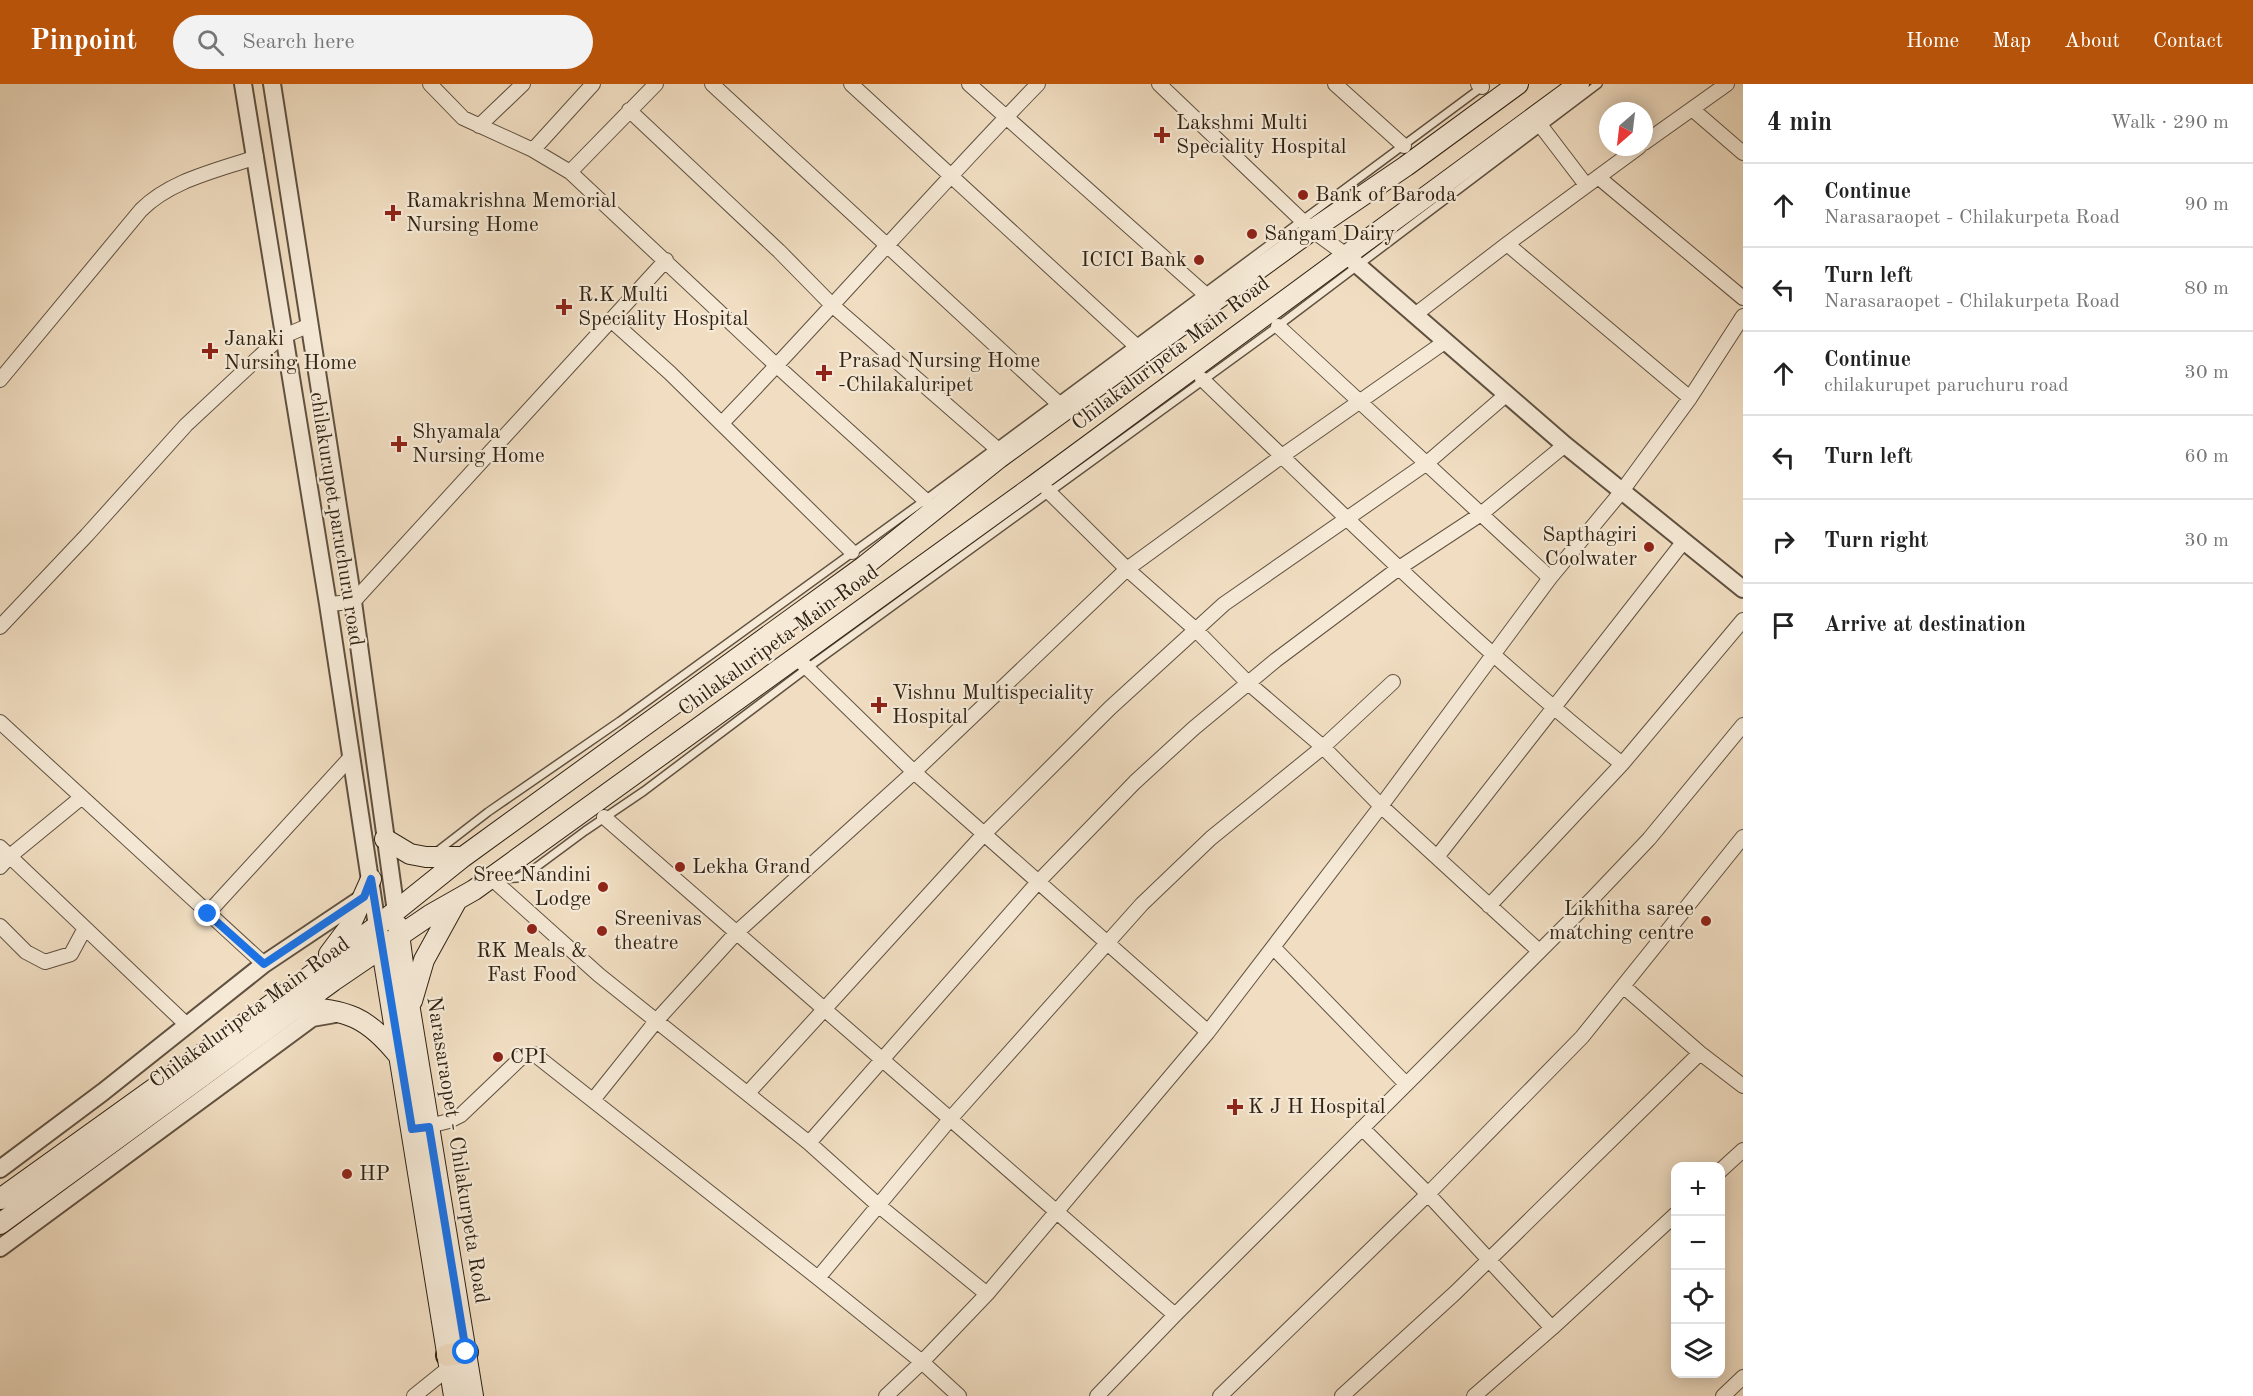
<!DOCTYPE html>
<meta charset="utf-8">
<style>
:root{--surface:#fff;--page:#f2f2f2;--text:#222;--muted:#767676;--line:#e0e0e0;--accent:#b45309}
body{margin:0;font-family:"Old Standard TT",serif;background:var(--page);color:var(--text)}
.controls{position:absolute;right:18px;bottom:18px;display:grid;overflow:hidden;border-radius:12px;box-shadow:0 3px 15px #0003}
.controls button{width:54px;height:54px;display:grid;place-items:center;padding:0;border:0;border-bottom:2px solid var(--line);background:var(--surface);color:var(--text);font:30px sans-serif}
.compass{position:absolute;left:1599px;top:18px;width:54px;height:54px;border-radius:50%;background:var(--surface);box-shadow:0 3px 15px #0003;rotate:208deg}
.stop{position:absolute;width:18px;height:18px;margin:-14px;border:4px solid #1a73e8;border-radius:50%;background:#fff}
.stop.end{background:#1a73e8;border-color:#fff;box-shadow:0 2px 6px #0008}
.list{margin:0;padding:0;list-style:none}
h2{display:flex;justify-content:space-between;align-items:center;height:78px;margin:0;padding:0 24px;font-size:26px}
h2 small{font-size:20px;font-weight:400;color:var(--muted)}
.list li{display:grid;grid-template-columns:39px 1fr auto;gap:18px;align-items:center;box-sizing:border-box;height:84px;padding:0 24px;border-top:2px solid var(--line)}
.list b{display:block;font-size:22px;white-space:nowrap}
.list p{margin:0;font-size:20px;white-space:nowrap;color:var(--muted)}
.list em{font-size:20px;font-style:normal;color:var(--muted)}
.icon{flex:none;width:33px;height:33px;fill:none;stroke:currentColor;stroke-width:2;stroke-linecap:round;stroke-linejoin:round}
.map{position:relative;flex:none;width:1743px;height:1312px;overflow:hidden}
header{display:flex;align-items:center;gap:36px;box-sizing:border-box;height:84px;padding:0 30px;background:var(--accent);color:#fff}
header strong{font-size:28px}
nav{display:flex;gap:33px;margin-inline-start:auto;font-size:21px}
.search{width:420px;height:54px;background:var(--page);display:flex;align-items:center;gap:15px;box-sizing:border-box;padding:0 21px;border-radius:33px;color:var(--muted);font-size:22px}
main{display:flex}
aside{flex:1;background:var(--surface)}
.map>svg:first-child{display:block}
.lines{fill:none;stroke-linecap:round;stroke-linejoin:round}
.service-casing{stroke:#605140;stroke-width:10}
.minor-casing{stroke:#605140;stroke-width:16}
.tertiary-casing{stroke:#605140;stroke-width:20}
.secondary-casing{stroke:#2f2214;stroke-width:22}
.trunk-casing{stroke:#2f2214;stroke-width:26}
.service{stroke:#f6ead7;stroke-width:7}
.minor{stroke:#f6ead7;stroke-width:14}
.tertiary{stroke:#f6ead7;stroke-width:16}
.secondary{stroke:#f6ead7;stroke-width:20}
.trunk{stroke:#f1dec2;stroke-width:22}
.route{stroke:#1a73e8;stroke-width:8}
.poi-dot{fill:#8f2418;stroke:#f6ead7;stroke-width:2}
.labels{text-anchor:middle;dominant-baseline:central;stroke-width:4.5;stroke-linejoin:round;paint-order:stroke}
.poi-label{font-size:21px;fill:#2f2214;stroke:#f6ead7;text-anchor:start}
.street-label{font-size:21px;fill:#2f2214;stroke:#f6ead7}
</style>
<header>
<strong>Pinpoint</strong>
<div class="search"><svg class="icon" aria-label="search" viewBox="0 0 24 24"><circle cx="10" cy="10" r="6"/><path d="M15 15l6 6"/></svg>Search here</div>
<nav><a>Home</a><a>Map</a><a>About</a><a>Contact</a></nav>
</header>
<main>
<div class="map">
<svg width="1743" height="1312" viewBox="0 0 1743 1312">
<rect width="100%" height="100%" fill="#f1dec2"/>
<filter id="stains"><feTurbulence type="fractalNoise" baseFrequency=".00333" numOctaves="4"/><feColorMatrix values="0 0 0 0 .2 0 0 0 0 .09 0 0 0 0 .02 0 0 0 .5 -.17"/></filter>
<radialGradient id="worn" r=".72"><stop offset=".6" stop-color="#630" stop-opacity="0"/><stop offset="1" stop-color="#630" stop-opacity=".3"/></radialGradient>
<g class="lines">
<g class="service-casing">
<path id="service" d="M435 769 488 728 620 637 925 416 1482 3
M496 795 517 794 531 787 585 747 644 707 806 585 1278 242 1598 0"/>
</g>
<g class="minor-casing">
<path id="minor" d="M430 0 463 34 533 66 570 88 777 282 925 416
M712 0 1058 319
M851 0 1134 260
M969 0 1205 210
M1159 0 1312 146 1346 171
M1335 0 1404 62
M1478 0 1482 3
M1692 25 1743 69
M629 26 779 167 832 221 995 363
M479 42 523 0
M1541 42 1586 101
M1644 59 1727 0
M533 66 593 0
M570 88 656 0
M1598 93 1743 214
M1507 160 1690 314
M1416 230 1507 160 1639 63
M612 237 670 289 852 468
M1278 242 1550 494
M1202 295C1339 427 1474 561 1622 680
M0 296 141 126C171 96 216 87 256 73
M722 339C829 228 930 111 1038 0
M1048 407 1127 485 1196 546 1247 598 1323 663 1381 722 1539 867
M328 520 353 518 666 176
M0 543 87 451 186 341 273 260 284 252 310 241
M797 574 914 688 1208 948
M0 638 264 880
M604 733 1175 1231
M0 763 188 942
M1437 773 1684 457
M0 783 10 772 82 713
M491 794 599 891 809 1059 878 1121 987 1210
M1489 822 1622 680 1743 536
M208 829 350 674
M0 842 26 868 45 878 71 870 85 844
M1273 863 1406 1000
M1623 902 1700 969 1743 1002
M748 1009 984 750 1110 624 1224 520 1427 379 1507 310
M593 1016 657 936 737 848 914 688 1127 485 1282 372 1446 257
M421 1044 449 1037 461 1031 524 971 534 970 818 1194 922 1278 959 1312
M1362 1044 1428 1110 1552 1244
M809 1059 1038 798 1135 698 1194 644 1276 576 1399 484 1481 430 1565 361
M1720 1087 1743 1066
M818 1194 951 1034 1142 820 1211 754 1323 663 1393 598
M414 1312 450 1283
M886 1312 922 1278 987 1210 1208 948 1381 722 1550 494 1622 407 1690 314 1743 232
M1097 1312 1175 1231 1591 816 1649 755 1743 641
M1220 1312 1428 1110 1582 953 1743 753
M1342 1312 1455 1209 1700 969
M1474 1312 1552 1244 1676 1130
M1723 1312 1743 1293"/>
</g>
<g class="tertiary-casing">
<path id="tertiary" d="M243 0 328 520 377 842
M272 0 353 518 396 828
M1346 171 1565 361 1743 505
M0 1085 103 1008 264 880 364 813
M0 1164 312 934 335 930"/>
</g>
<g class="secondary-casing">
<path id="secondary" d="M385 755 410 770 426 773H463
M398 842 405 895 473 1312
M380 853 454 1312
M329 870 350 842 371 795
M412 917 424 876 457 816
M298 923C347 926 367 932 399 972
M0 1115 297 902 377 842 463 773 863 483 999 374 1312 146 1406 82 1518 0
M0 1140 333 897 430 831 474 806 1036 400 1579 0"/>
</g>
<g class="trunk-casing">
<path id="trunk" d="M448 1271 466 1268"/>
</g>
<use href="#service" class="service"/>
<use href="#minor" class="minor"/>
<use href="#tertiary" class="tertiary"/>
<use href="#secondary" class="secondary"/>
<use href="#trunk" class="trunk"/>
</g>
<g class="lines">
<path class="route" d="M208 830 264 880 364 813 371 795 412 1045 429 1043 466 1268"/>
</g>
<g class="poi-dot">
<path d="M1159 42h6v6h6v6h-6v6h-6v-6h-6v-6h6z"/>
<circle cx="1303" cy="111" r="6"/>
<path d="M390 120h6v6h6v6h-6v6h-6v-6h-6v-6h6z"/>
<circle cx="1252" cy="150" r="6"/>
<circle cx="1199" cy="176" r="6"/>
<path d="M561 214h6v6h6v6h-6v6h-6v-6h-6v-6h6z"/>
<path d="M207 258h6v6h6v6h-6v6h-6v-6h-6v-6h6z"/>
<path d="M821 280h6v6h6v6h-6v6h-6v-6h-6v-6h6z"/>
<path d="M396 351h6v6h6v6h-6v6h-6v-6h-6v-6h6z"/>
<circle cx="1649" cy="463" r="6"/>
<path d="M876 612h6v6h6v6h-6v6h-6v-6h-6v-6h6z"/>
<circle cx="680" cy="783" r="6"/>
<circle cx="603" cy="803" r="6"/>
<circle cx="1706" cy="837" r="6"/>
<circle cx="532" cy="845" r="6"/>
<circle cx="602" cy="847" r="6"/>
<circle cx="498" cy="973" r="6"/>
<path d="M1232 1014h6v6h6v6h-6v6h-6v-6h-6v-6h6z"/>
<circle cx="347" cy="1090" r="6"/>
</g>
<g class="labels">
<g class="poi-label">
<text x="1176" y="39">Lakshmi Multi<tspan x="1176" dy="24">Speciality Hospital</tspan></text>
<text x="1315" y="111">Bank of Baroda</text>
<text x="406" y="117">Ramakrishna Memorial<tspan x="406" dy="24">Nursing Home</tspan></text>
<text x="1264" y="150">Sangam Dairy</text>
<text x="1187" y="176" text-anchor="end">ICICI Bank</text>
<text x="578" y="211">R.K Multi<tspan x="578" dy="24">Speciality Hospital</tspan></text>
<text x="224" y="255">Janaki<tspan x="224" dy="24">Nursing Home</tspan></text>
<text x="838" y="277">Prasad Nursing Home<tspan x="838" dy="24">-Chilakaluripet</tspan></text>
<text x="412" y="348">Shyamala<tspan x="412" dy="24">Nursing Home</tspan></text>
<text x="1637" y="451" text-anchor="end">Sapthagiri<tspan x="1637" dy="24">Coolwater</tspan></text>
<text x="892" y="609">Vishnu Multispeciality<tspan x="892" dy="24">Hospital</tspan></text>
<text x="692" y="783">Lekha Grand</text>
<text x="591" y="791" text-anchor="end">Sree Nandini<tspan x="591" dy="24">Lodge</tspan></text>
<text x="1694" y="825" text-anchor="end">Likhitha saree<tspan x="1694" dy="24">matching centre</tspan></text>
<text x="614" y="835">Sreenivas<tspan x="614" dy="24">theatre</tspan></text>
<text x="532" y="867" text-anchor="middle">RK Meals &amp;<tspan x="532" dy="24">Fast Food</tspan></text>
<text x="510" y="973">CPI</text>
<text x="1248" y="1023">K J H Hospital</text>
<text x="359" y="1090">HP</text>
</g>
<g class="street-label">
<text transform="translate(1171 270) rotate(-37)">Chilakaluripeta Main Road</text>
<text transform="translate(336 435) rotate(81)">chilakurupet paruchuru road</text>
<text transform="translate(779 557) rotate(-36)">Chilakaluripeta Main Road</text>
<text transform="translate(250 929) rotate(-36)">Chilakaluripeta Main Road</text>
<text transform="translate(457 1066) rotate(81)">Narasaraopet - Chilakurpeta Road</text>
</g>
</g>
<rect width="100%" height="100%" filter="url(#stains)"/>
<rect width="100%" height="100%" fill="url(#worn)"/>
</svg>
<div class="controls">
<button>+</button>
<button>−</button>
<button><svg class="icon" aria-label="locate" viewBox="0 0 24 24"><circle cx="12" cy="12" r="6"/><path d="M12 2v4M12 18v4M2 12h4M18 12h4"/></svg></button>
<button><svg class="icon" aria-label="layers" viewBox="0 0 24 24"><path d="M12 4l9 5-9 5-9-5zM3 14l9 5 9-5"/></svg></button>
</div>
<svg class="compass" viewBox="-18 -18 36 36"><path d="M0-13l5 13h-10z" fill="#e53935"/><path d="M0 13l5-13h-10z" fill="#767676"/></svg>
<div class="stop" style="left:466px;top:1268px"></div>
<div class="stop end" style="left:208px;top:830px"></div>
</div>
<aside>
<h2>4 min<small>Walk · 290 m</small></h2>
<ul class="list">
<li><svg class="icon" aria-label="ahead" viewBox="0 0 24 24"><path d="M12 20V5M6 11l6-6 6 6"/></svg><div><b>Continue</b><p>Narasaraopet - Chilakurpeta Road</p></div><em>90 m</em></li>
<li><svg class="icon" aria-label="left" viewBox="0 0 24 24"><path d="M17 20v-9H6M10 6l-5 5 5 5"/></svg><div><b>Turn left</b><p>Narasaraopet - Chilakurpeta Road</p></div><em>80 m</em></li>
<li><svg class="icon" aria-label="ahead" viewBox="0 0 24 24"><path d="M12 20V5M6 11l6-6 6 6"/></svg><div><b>Continue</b><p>chilakurupet paruchuru road</p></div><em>30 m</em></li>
<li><svg class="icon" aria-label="left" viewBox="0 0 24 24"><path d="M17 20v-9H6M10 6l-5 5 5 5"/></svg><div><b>Turn left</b></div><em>60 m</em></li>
<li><svg class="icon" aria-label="right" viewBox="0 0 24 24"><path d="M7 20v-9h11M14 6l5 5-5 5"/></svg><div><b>Turn right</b></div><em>30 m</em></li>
<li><svg class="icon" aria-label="arrive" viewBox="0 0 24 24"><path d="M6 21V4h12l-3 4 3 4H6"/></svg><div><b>Arrive at destination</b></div></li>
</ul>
</aside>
</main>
